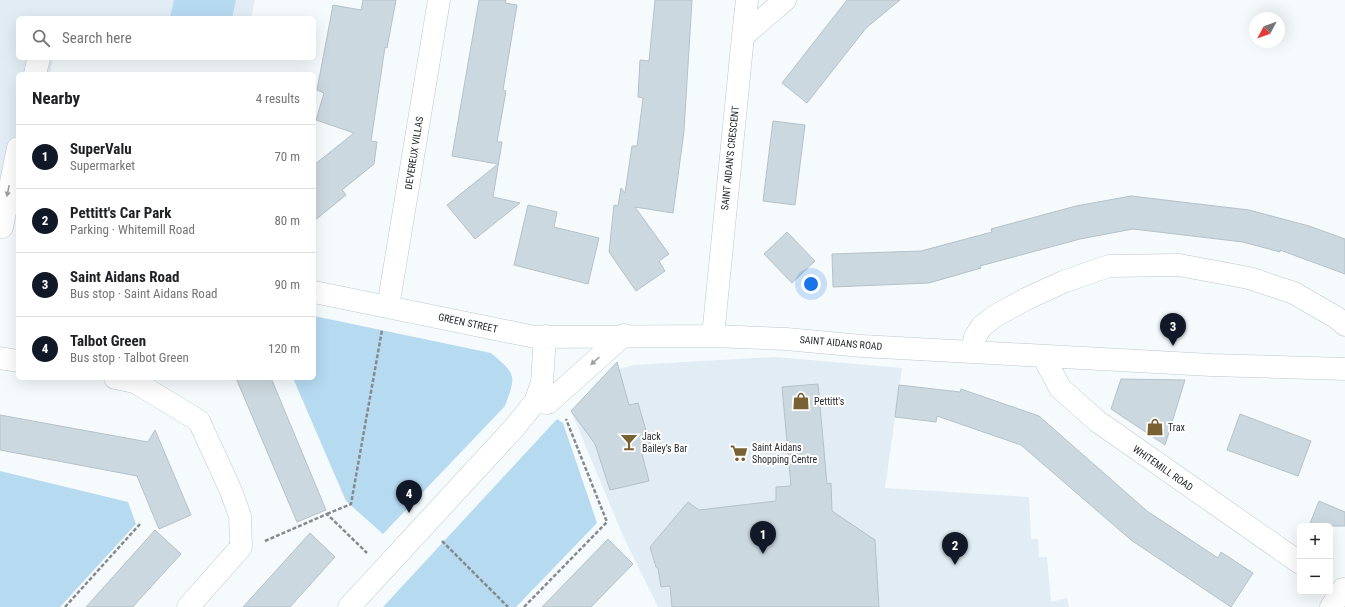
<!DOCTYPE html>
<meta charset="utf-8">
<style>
:root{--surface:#fff;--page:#f6f6f6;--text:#202124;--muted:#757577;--line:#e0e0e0;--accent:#111827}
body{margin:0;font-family:"Roboto Condensed",sans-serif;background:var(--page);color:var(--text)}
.controls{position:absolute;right:12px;bottom:12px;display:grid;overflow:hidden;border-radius:6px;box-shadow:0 4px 16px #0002}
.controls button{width:36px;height:36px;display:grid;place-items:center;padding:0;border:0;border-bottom:1px solid var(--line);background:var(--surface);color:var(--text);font:20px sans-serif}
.compass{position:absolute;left:1249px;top:12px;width:36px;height:36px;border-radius:50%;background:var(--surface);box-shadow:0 4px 16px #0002;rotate:229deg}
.you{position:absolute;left:811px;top:284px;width:14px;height:14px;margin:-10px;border:3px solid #fff;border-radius:50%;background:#1a73e8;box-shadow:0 0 0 6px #1a73e833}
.badge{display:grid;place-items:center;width:26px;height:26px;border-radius:50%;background:var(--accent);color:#fff;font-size:13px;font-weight:700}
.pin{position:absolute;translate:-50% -33px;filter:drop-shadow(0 1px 2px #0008)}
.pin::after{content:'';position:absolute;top:21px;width:14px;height:12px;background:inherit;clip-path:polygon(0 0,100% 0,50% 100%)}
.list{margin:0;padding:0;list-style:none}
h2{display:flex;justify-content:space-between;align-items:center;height:52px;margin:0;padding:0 16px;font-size:17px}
h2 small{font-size:13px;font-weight:400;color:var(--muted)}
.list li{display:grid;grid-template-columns:26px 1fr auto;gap:12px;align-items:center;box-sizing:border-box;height:64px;padding:0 16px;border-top:1px solid var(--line)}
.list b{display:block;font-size:15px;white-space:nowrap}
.list p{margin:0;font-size:13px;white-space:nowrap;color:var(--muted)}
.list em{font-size:13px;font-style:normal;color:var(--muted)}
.icon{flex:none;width:22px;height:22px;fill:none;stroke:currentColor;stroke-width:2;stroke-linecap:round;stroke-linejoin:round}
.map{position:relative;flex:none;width:1345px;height:607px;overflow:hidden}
.search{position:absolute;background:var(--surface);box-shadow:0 4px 16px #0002;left:16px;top:16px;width:300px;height:44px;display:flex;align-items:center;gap:10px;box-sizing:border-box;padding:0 14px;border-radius:6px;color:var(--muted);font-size:15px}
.panel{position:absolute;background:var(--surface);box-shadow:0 4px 16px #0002;left:16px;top:72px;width:300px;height:308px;border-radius:6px}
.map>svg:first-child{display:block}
.built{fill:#e1ecf4}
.green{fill:#b6daf0}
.building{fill:#ccd8df;stroke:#b5c1c8}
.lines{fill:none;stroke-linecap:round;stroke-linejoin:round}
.minor-casing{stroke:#bcc8d0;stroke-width:23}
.path{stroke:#858a8d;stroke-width:2.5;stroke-dasharray:4 2;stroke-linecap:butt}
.minor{stroke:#fff;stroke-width:22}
.oneway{fill:#9d9fa0}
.labels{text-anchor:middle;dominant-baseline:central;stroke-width:4;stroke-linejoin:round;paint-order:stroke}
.street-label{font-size:10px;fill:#25292c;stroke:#fff}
.poi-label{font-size:10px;fill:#25292c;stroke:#fff;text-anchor:start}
</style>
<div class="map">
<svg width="1345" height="607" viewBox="0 0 1345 607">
<rect width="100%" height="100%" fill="#f5fafd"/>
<path class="built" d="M0 0H255L251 18H18V58H53L50 74H18V198L0 191Z
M775 357 902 368 885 488 1029 497 1031 539H1038L1039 557H1047L1051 602 1067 598 1069 607H658L624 538 571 411 607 372 634 365Z"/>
<path class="green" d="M174 0H236L232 18H170Z
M314 316 491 353C517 375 516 375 505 406L383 534 346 501 293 378H314Z
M557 419 563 423 597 523 516 607H383Z
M0 471 128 502 136 524 60 607H0Z"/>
<path class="building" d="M363 0H396L387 48 385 47 371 141 377 142 374 164 342 190 346 195 314 221V165L354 133 316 120 324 93 317 90 333 5 361 10Z
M479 0H506L505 3 517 5 503 90 506 91 497 142H502L493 197 520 203 475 239 447 205 498 164 452 156Z
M655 0H692L684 131 673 213 635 207 669 254 659 261 665 271 636 291 609 252 614 205 618 206 621 188 625 193 632 146H637L643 98 638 97 640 60 649 61Z
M847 0H900L866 28 807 103 782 83Z
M773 121 805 125 795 205 763 201Z
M1131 196 1249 210 1309 226 1345 239V274L1280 250V252L1243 242 1133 229 1080 239 980 266 981 268 929 283 833 287 832 254 921 251 992 232 991 229 1076 206Z
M528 205 557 212 554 227 599 238 588 284 514 265Z
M787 232 815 261 792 283 764 254Z
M617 362 629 405 638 403 652 451 642 454 649 481 610 490 595 444 571 411Z
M236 378H271L326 510 297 522Z
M1121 379 1185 380 1165 445 1111 409Z
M818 384 827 484 831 483 832 511 875 540 879 607H672L670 586 661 587 658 568 656 567 650 547 688 502 699 510 776 501V487L791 486 782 387Z
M899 385 960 392 961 389 1039 416 1147 511 1218 558 1221 552 1253 573 1231 607 1131 540 1021 445 937 416 936 422 895 417Z
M1240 414 1311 441 1298 476 1227 450Z
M0 415 148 442 155 430 191 515 159 529 137 476 0 450Z
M1319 501 1345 512V526H1309Z
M155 530 181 554 138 601 133 607H86Z
M310 533 335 557 290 607H243Z
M608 539 633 564 591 607H542Z"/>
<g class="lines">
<g class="minor-casing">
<path id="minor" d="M743 36 747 0
M35 74 39 58
M2 227 18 148
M314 292 535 337 713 336 786 339 862 346 1211 365 1345 369
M388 307 439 0
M713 336 743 36 785 0
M972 352 975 337 982 326 995 316 1026 299 1063 282 1109 266 1179 265 1249 278 1294 293 1337 318 1345 325
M1043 356 1060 388 1097 421 1300 563
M0 358 18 361
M115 378 135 382 199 421 231 491 240 516 241 547 188 607
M535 402 548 403 624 335
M349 607 514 428 535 402 542 383 545 336
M1331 607 1343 589"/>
</g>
<path class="path" d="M327 514 351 504 382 330
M265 541 327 514 367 553
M442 541 508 607
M65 607 140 524
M524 607 607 522 566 419"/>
<use href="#minor" class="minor"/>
</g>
<defs><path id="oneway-solid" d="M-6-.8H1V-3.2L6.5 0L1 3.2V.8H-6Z"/></defs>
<g class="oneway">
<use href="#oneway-solid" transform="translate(8 191) rotate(102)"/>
<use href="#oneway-solid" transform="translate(595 361) rotate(138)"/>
</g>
<defs>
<g id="shop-bare" transform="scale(1.38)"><path d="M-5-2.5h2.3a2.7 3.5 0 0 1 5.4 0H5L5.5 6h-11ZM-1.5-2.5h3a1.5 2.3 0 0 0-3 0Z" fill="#786232" stroke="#fff" stroke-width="2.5" paint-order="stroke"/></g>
<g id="bar-bare" transform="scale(1.38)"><path d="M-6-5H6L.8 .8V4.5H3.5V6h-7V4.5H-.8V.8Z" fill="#786232" stroke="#fff" stroke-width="2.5" paint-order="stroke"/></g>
<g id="supermarket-bare" transform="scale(1.38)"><path d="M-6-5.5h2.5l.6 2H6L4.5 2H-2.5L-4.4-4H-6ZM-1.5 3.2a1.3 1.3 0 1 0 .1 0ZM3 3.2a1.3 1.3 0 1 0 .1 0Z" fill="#786232" stroke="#fff" stroke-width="2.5" paint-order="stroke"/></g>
</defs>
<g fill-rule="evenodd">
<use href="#shop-bare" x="801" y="401"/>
<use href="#shop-bare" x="1155" y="427"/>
<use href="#bar-bare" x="629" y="442"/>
<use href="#supermarket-bare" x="739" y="453"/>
</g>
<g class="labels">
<g class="street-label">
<text transform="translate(414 153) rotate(-81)">DEVEREUX VILLAS</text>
<text transform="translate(730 158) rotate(-84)">SAINT AIDAN'S CRESCENT</text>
<text transform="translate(468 323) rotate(12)">GREEN STREET</text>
<text transform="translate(841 343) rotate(5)">SAINT AIDANS ROAD</text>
<text transform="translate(1163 468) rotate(35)">WHITEMILL ROAD</text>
</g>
<g class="poi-label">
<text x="814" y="401">Pettitt's</text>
<text x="1168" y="427">Trax</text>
<text x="642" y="436">Jack<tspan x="642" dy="12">Bailey’s Bar</tspan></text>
<text x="752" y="447">Saint Aidans<tspan x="752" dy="12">Shopping Centre</tspan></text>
</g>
</g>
</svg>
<div class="controls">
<button>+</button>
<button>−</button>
</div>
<svg class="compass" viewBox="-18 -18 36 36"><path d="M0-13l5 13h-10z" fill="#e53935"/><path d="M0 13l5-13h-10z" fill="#757577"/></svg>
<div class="you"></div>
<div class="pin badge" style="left:763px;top:554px">1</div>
<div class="pin badge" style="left:955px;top:565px">2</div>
<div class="pin badge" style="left:1173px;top:346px">3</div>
<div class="pin badge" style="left:409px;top:513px">4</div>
<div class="search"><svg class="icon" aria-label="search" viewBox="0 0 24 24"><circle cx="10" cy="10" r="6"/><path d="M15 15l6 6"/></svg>Search here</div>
<section class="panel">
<h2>Nearby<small>4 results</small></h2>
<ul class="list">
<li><span class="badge">1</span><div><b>SuperValu</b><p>Supermarket</p></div><em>70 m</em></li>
<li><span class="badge">2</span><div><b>Pettitt's Car Park</b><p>Parking · Whitemill Road</p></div><em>80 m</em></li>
<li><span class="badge">3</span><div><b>Saint Aidans Road</b><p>Bus stop · Saint Aidans Road</p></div><em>90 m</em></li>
<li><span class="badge">4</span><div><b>Talbot Green</b><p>Bus stop · Talbot Green</p></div><em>120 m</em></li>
</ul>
</section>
</div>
